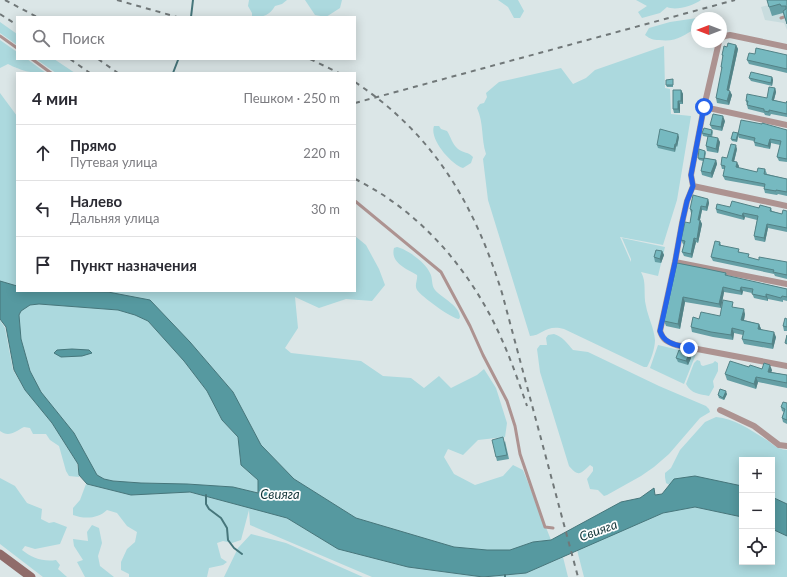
<!DOCTYPE html>
<html lang="ru">
<meta charset="utf-8">
<style>
:root{--surface:#fff;--page:#f2f2f3;--text:#2b2b33;--muted:#7c7c81;--line:#e1e1e2}
body{margin:0;font-family:Lato,sans-serif;background:var(--page);color:var(--text)}
.controls{position:absolute;right:12px;bottom:12px;display:grid;overflow:hidden;border-radius:0px;box-shadow:0 2px 10px #0003}
.controls button{width:36px;height:36px;display:grid;place-items:center;padding:0;border:0;border-bottom:1px solid var(--line);background:var(--surface);color:var(--text);font:20px sans-serif}
.compass{position:absolute;left:691px;top:12px;width:36px;height:36px;border-radius:50%;background:var(--surface);box-shadow:0 2px 10px #0003;rotate:270deg}
.stop{position:absolute;width:12px;height:12px;margin:-9px;border:3px solid #2563eb;border-radius:50%;background:#fff}
.stop.end{background:#2563eb;border-color:#fff;box-shadow:0 1px 4px #0008}
.list{margin:0;padding:0;list-style:none}
h2{display:flex;justify-content:space-between;align-items:center;height:52px;margin:0;padding:0 16px;font-size:17px}
h2 small{font-size:13px;font-weight:400;color:var(--muted)}
.list li{display:grid;grid-template-columns:26px 1fr auto;gap:12px;align-items:center;box-sizing:border-box;height:56px;padding:0 16px;border-top:1px solid var(--line)}
.list b{display:block;font-size:15px;white-space:nowrap}
.list p{margin:0;font-size:13px;white-space:nowrap;color:var(--muted)}
.list em{font-size:13px;font-style:normal;color:var(--muted)}
.icon{flex:none;width:22px;height:22px;fill:none;stroke:currentColor;stroke-width:2;stroke-linecap:round;stroke-linejoin:round}
.map{position:relative;flex:none;width:787px;height:577px;overflow:hidden}
.search{position:absolute;background:var(--surface);box-shadow:0 2px 10px #0003;left:16px;top:16px;width:340px;height:44px;display:flex;align-items:center;gap:10px;box-sizing:border-box;padding:0 14px;border-radius:0px;color:var(--muted);font-size:15px}
.panel{position:absolute;background:var(--surface);box-shadow:0 2px 10px #0003;left:16px;top:72px;width:340px;height:220px;border-radius:0px}
.map>svg:first-child{display:block}
.built{fill:#c8dcde}
.green{fill:#acd9de}
.water{fill:#5699a0;stroke:#46767b;fill-rule:evenodd}
.lines{fill:none;stroke-linecap:round;stroke-linejoin:round}
.stream{stroke:#46767b;stroke-width:2}
.lane{stroke:#ad9391;stroke-width:3}
.street{stroke:#ad9391;stroke-width:6}
.secondary{stroke:#906c6a;stroke-width:9}
.rail{stroke:#717879;stroke-width:2;stroke-dasharray:5 5;stroke-linecap:butt}
.wall{fill:#659fa5}
.shaded-wall{fill:#538286}
.building{fill:#76b9c0;stroke:#538286}
.route{stroke:#2563eb;stroke-width:5}
.labels{text-anchor:middle;dominant-baseline:central;stroke-width:3.5;stroke-linejoin:round;paint-order:stroke}
.water-label{font-size:13px;font-style:italic;fill:#143639;stroke:#fff}
</style>
<div class="map">
<svg width="787" height="577" viewBox="0 0 787 577">
<rect width="100%" height="100%" fill="#dbe6e7"/>
<path class="built" d="M787 0V30L784 23 765 20 761 7Z"/>
<path class="green" d="M249 0H287L282 4 275 6C269 16 263 17 252 17V13L248 6Z
M305 0H342L340 8 326 17 315 15Z
M498 0H518L524 11 520 18H514L508 7Z
M636 0H701C692 6 676 11 667 7L660 13 642 18 638 12 647 6Z
M697 18V28C682 36 677 42 659 40 653 40 650 39 645 35L649 28 670 22Z
M0 22 17 34V45L0 33Z
M0 40 17 52V59H27L46 73C30 73 22 71 8 64L0 68Z
M664 46 665 88 670 89 671 114 691 116 677 200 663 245 620 237 631 262V259L622 238 665 247 658 276 641 272C647 282 643 295 646 306 648 317 654 328 655 340 655 348 651 360 647 367H644L564 329C546 324 542 336 530 336L488 200 483 159 486 154C481 139 484 123 477 108L480 104 484 103 487 97 486 93 499 82 561 68 573 84 586 78 595 70Z
M36 59H54L75 73H56Z
M0 93 17 116V286L0 281Z
M434 126H439L441 129 447 131C451 137 452 144 458 149 463 153 469 152 473 157L471 163 463 168C451 164 429 139 434 126Z
M355 236 366 245 379 269 385 285 372 301 346 299 319 308 295 297 298 328 285 348 291 353 361 361 383 376 411 378 424 388 439 376 451 388 477 375 484 369 496 388 507 423 505 437 478 440 463 455 448 449 444 457 454 474 475 485 503 476 513 465 523 470 551 540 533 542 510 550H487L454 547 356 518 294 479 261 445 233 392 190 342 96 291H355Z
M397 247C407 249 426 263 430 273 433 278 431 285 435 290 443 299 459 305 460 317L459 319C452 319 421 296 417 290 414 285 418 280 417 275 407 269 390 263 394 248Z
M39 304 118 310 135 315 148 321 184 361 207 391 222 420 238 437 241 465 258 480 259 493 233 487 187 484 141 483 113 481 104 479 97 475 74 433 41 392 30 371 21 339 19 315 21 311 30 305Z
M0 320 5 328 13 370 25 390 52 423 77 463 79 477 69 476 66 471 59 446 50 440 46 434H33L30 428 24 427C16 431 9 438 0 431Z
M554 334C563 337 567 343 573 350L588 352 659 386 706 406 709 409 710 412 700 418 669 454 654 467 641 476 607 495 604 496 598 490 590 489 587 479 593 471V467L590 465C581 473 579 478 569 466L540 372 537 349 540 345H547L546 338 548 335Z
M658 345 696 354 684 384 650 368Z
M697 360 700 361 701 365 703 366 713 363 715 361 718 363V371L713 381 714 387 709 396C700 394 691 394 686 384L694 363Z
M716 417C735 419 749 429 765 439 774 444 775 449 787 450V504L772 497V460H742V488L671 486 666 483 665 477V473L671 468 680 450 705 422Z
M0 478 15 486 27 503 42 509 41 519 49 523 54 522 67 527 60 544 35 549 25 546 22 550C32 558 43 562 56 560L60 565 58 569 67 577H43L0 544Z
M86 484 131 495 189 492 287 518 338 549 408 567 483 577 526 573 563 557 568 577H372L250 525 249 510 241 540 232 543 223 541 217 543 221 558 227 562 223 565 209 568 207 577H209H129V574L121 570V562L127 549 135 542 137 532 127 526 117 513 107 510C98 519 84 519 73 515V508L80 500Z
M695 507 742 517V562H772V529L787 536V577H584L577 550 663 513Z
M92 525 99 528 102 543 98 556 100 566 114 577H85L77 562 83 560 74 546 73 539 88 541 87 532Z
M251 534 286 543 363 577H224L238 548Z"/>
<path class="water" d="M0 281 17 286V291L108 292 150 300 190 342 233 392 261 445 294 479 356 518 454 547 487 550H510L533 542 551 540 621 502 640 498 654 488 655 495 662 494 674 479 695 476 742 486V517L695 507 663 513 526 573 483 577 408 567 338 549 287 518 190 492 131 495 87 484 79 475 78 464 52 423 25 390 14 370 6 327 0 319ZM39 304 118 310 135 315 148 321 184 361 207 391 222 420 238 437 241 465 258 480V493L233 487 187 484 141 483 113 481 104 479 97 475 74 433 41 392 30 371 21 339 19 315 21 311 30 305Z
M72 349 89 350 92 353 82 356 61 357 54 353 57 350Z
M772 497 787 504V536L772 529Z"/>
<g class="lines">
<path class="stream" d="M191 17 193 0
M173 73 178 60
M206 495V504L209 509 221 518 227 528 228 540 234 548 242 554
M505 575V577"/>
<path class="lane" d="M781 18 787 16
M0 36 17 48
M32 59 51 73
M355 201 441 272 470 326 483 355 507 401 515 426 520 454 545 527 553 528"/>
<path class="street" d="M721 38 725 36 730 35 787 47
M719 42 704 107 691 175 693 186 687 201 682 223 675 262 660 331C663 340 667 342 676 345L787 366
M704 107 787 125
M693 186 787 206
M675 262 787 284
M720 410 754 426 779 445 787 446"/>
<path class="secondary" d="M0 554 31 577"/>
<path class="rail" d="M5 0 37 17
M117 0 177 17
M0 14 17 25
M70 59 90 73
M98 59 118 73
M310 59 339 73
M355 82C434 135 474 203 502 293L578 577
M355 103 735 0
M355 179C418 210 467 266 497 329 509 354 518 380 527 406"/>
</g>
<path class="wall" d="M787 0V24L783 13 772 16 769 7Z
M736 45 738 49 729 91 732 95 729 105 717 103 716 98 722 70 721 67 723 57 722 55 727 47Z
M755 54 787 55V73L749 64 747 60Z
M772 77 773 80 772 86 751 81 749 78Z
M673 82V87H667L666 85Z
M775 88 776 92 774 100 786 103 787 101V117L771 114 770 116 765 115 764 113 748 109 746 101 767 98Z
M681 90 683 94V104H680V113H674L673 109Z
M725 121 722 131 712 129 710 125Z
M782 129 787 130V162L779 161 777 157 780 145 771 143 770 149 755 146 754 141 739 138 738 136 737 142 732 141 731 139 738 133Z
M712 130 713 132 712 137 720 142 718 153 707 151 706 146 708 137 703 136 702 133Z
M679 137 677 147 676 146 675 152 658 148 657 145Z
M737 149 734 162 739 166 738 168 757 172 765 169 767 174 787 179V196L778 194 777 195 765 193 764 189V187L725 180 723 176 725 169H722L721 165Z
M705 151 706 153 705 158 716 160 717 164 712 178 702 175 701 171 703 161 699 160 698 158Z
M708 199 709 203 707 211 702 210 700 220 702 224 698 243 696 242 692 258 684 256 682 252 684 245 683 244 681 240 690 223 692 213H691L690 209Z
M730 207 771 208 772 211 782 214 787 211V232L768 228 765 242 755 240 754 236 757 220 745 217 744 220 717 213 716 209Z
M720 242 721 245 740 252 750 258 759 260 787 262V279L775 276 774 274 713 261 711 257Z
M662 251 664 255 661 263 655 262 654 257Z
M677 263 726 273 727 276 787 289V301L783 300V302L768 299V301L754 298 752 293 743 291 742 295 724 292 721 308 685 302 680 329 666 326 664 321Z
M735 307 745 314 744 320 759 324 761 329 776 337 773 349 744 344 742 339 743 335 734 333 733 340 713 337 692 332 691 327 699 319 720 316Z
M787 319V331H784L783 326Z
M687 353 691 358 688 365 678 362 676 358Z
M749 367 772 370 771 372 787 375V388L758 382 756 389 727 380 725 374Z
M727 394 724 400 719 398 718 395Z
M787 403V424L783 422 782 418 784 412 782 411 781 407Z
M505 441 509 459 497 461 496 457Z"/>
<path class="shaded-wall" d="M736 45 738 49 728 94 727 90Z
M772 77 773 80 772 86 771 83Z
M775 88 776 92 773 103 772 100Z
M681 90 683 94V104L681 101Z
M730 91 732 95 729 105 727 101Z
M678 101 680 104V113L678 109Z
M723 116 725 121 722 131 721 127Z
M678 134 679 137 677 147 676 144Z
M738 134V136L737 142 736 140Z
M718 138 720 142 718 153 716 149Z
M770 139 771 143 770 149 768 146Z
M675 144 676 146 675 152 674 149Z
M736 145 737 149 733 165 732 161Z
M716 160 717 164 712 178 711 173Z
M737 162 739 166 738 171 736 167Z
M708 199 709 203 707 211 706 207Z
M701 206 702 210 699 224 698 220Z
M743 213 745 217 744 220 742 216Z
M700 220 702 224 698 243 697 239Z
M767 224 768 228 765 242 764 238Z
M694 238 696 242 692 258 691 254Z
M662 251 664 255 661 263 660 259Z
M723 287 724 292 721 308 719 304Z
M741 287 743 291 742 295 740 291Z
M766 294 768 299V301L766 297Z
M683 297 685 302 680 329 678 324Z
M744 309 745 314 743 325 741 320Z
M759 324 761 329 760 334 758 329Z
M732 328 734 333 733 340 731 335Z
M774 332 776 337 773 349 772 344Z
M687 353 689 354 691 358 688 365 686 361Z
M770 365 772 370 770 377 768 372Z
M756 377 758 382 756 389 754 384Z
M726 391 727 394 724 400 723 398Z"/>
<path class="building" d="M767 0H787V24L783 11 786 9V6H781L780 4 769 7Z
M728 43 736 45 727 90 730 91 727 101 716 98 722 67H721L723 55H722L724 46 727 47Z
M756 48 787 55V69L747 60 749 53 755 54Z
M751 72 772 77 771 83 749 78Z
M673 79V85H666V80Z
M769 87 775 88 772 100 786 103 787 101V114L769 110V112L764 111V109L747 105 748 101H746L747 94 767 98Z
M673 90H681V101H678V109H673Z
M713 114 723 116 721 127 710 125Z
M741 120 762 124V123L787 130V159L777 157 781 141 770 139 768 146 754 142 755 138 738 134Z
M704 128 712 130 711 135 702 133Z
M660 129 678 134 676 144H675L674 149 657 145Z
M733 132 738 133 736 140 731 139Z
M708 136 718 138 716 149 706 146Z
M731 144 736 145 732 161 737 162 736 167 757 172 758 168 765 169 764 174 787 179V192L776 190V191L764 189 765 184 723 176 725 166 721 165 722 157 727 158Z
M699 149 705 151 704 159 698 158Z
M704 158 716 160 711 173 701 171Z
M693 195 708 199 706 207 701 206 698 220H700L697 239 694 238 691 254 682 252 685 241 681 240 685 222 690 223 692 210 690 209Z
M732 201 759 208 760 205 771 208 770 211 782 214 783 210 787 211V228L767 224 764 238 754 236 758 216 743 213 742 216 716 209 717 204 730 207Z
M715 241 720 242 719 245 739 249 738 252 749 254 748 257 759 260V257L787 262V275L773 272 774 270 711 257Z
M656 250 662 251 660 259 654 257Z
M677 263 707 269 726 273 725 275 787 289V297L782 296 781 298 766 294V297L752 294 753 289 741 287 740 291 723 287 719 304 683 297 678 324 664 321Z
M723 300 733 302 732 307 744 309 741 320 759 324 758 329 774 332 772 344 742 339 744 331 732 328 731 335 711 332 691 327 693 317 699 319 701 312 720 316Z
M785 318 787 319V327L783 326Z
M787 335V344L785 343Z
M685 349 686 353 689 354 686 361 676 358 679 350 681 351Z
M730 361 749 367 750 365 762 369 764 363 770 365 768 372 787 375V383L756 377 754 384 725 374Z
M720 389 726 391 723 398 718 395Z
M783 402 787 403V420L782 418 785 409 781 407Z
M503 437 507 455 496 457 492 440Z"/>
<g class="lines">
<path class="route" d="M689 348C677 345 664 344 660 331L675 262 682 223 687 201 693 186 691 175 704 107"/>
</g>
<g class="labels">
<g class="water-label">
<text x="280" y="494">Свияга</text>
<text transform="translate(598 530) rotate(-20)">Свияга</text>
</g>
</g>
</svg>
<div class="controls">
<button>+</button>
<button>−</button>
<button><svg class="icon" aria-label="locate" viewBox="0 0 24 24"><circle cx="12" cy="12" r="6"/><path d="M12 2v4M12 18v4M2 12h4M18 12h4"/></svg></button>
</div>
<svg class="compass" viewBox="-18 -18 36 36"><path d="M0-13l5 13h-10z" fill="#e53935"/><path d="M0 13l5-13h-10z" fill="#7c7c81"/></svg>
<div class="stop" style="left:704px;top:107px"></div>
<div class="stop end" style="left:689px;top:348px"></div>
<div class="search"><svg class="icon" aria-label="search" viewBox="0 0 24 24"><circle cx="10" cy="10" r="6"/><path d="M15 15l6 6"/></svg>Поиск</div>
<section class="panel">
<h2>4 мин<small>Пешком · 250 m</small></h2>
<ul class="list">
<li><svg class="icon" aria-label="ahead" viewBox="0 0 24 24"><path d="M12 20V5M6 11l6-6 6 6"/></svg><div><b>Прямо</b><p>Путевая улица</p></div><em>220 m</em></li>
<li><svg class="icon" aria-label="left" viewBox="0 0 24 24"><path d="M17 20v-9H6M10 6l-5 5 5 5"/></svg><div><b>Налево</b><p>Дальняя улица</p></div><em>30 m</em></li>
<li><svg class="icon" aria-label="arrive" viewBox="0 0 24 24"><path d="M6 21V4h12l-3 4 3 4H6"/></svg><div><b>Пункт назначения</b></div></li>
</ul>
</section>
</div>
